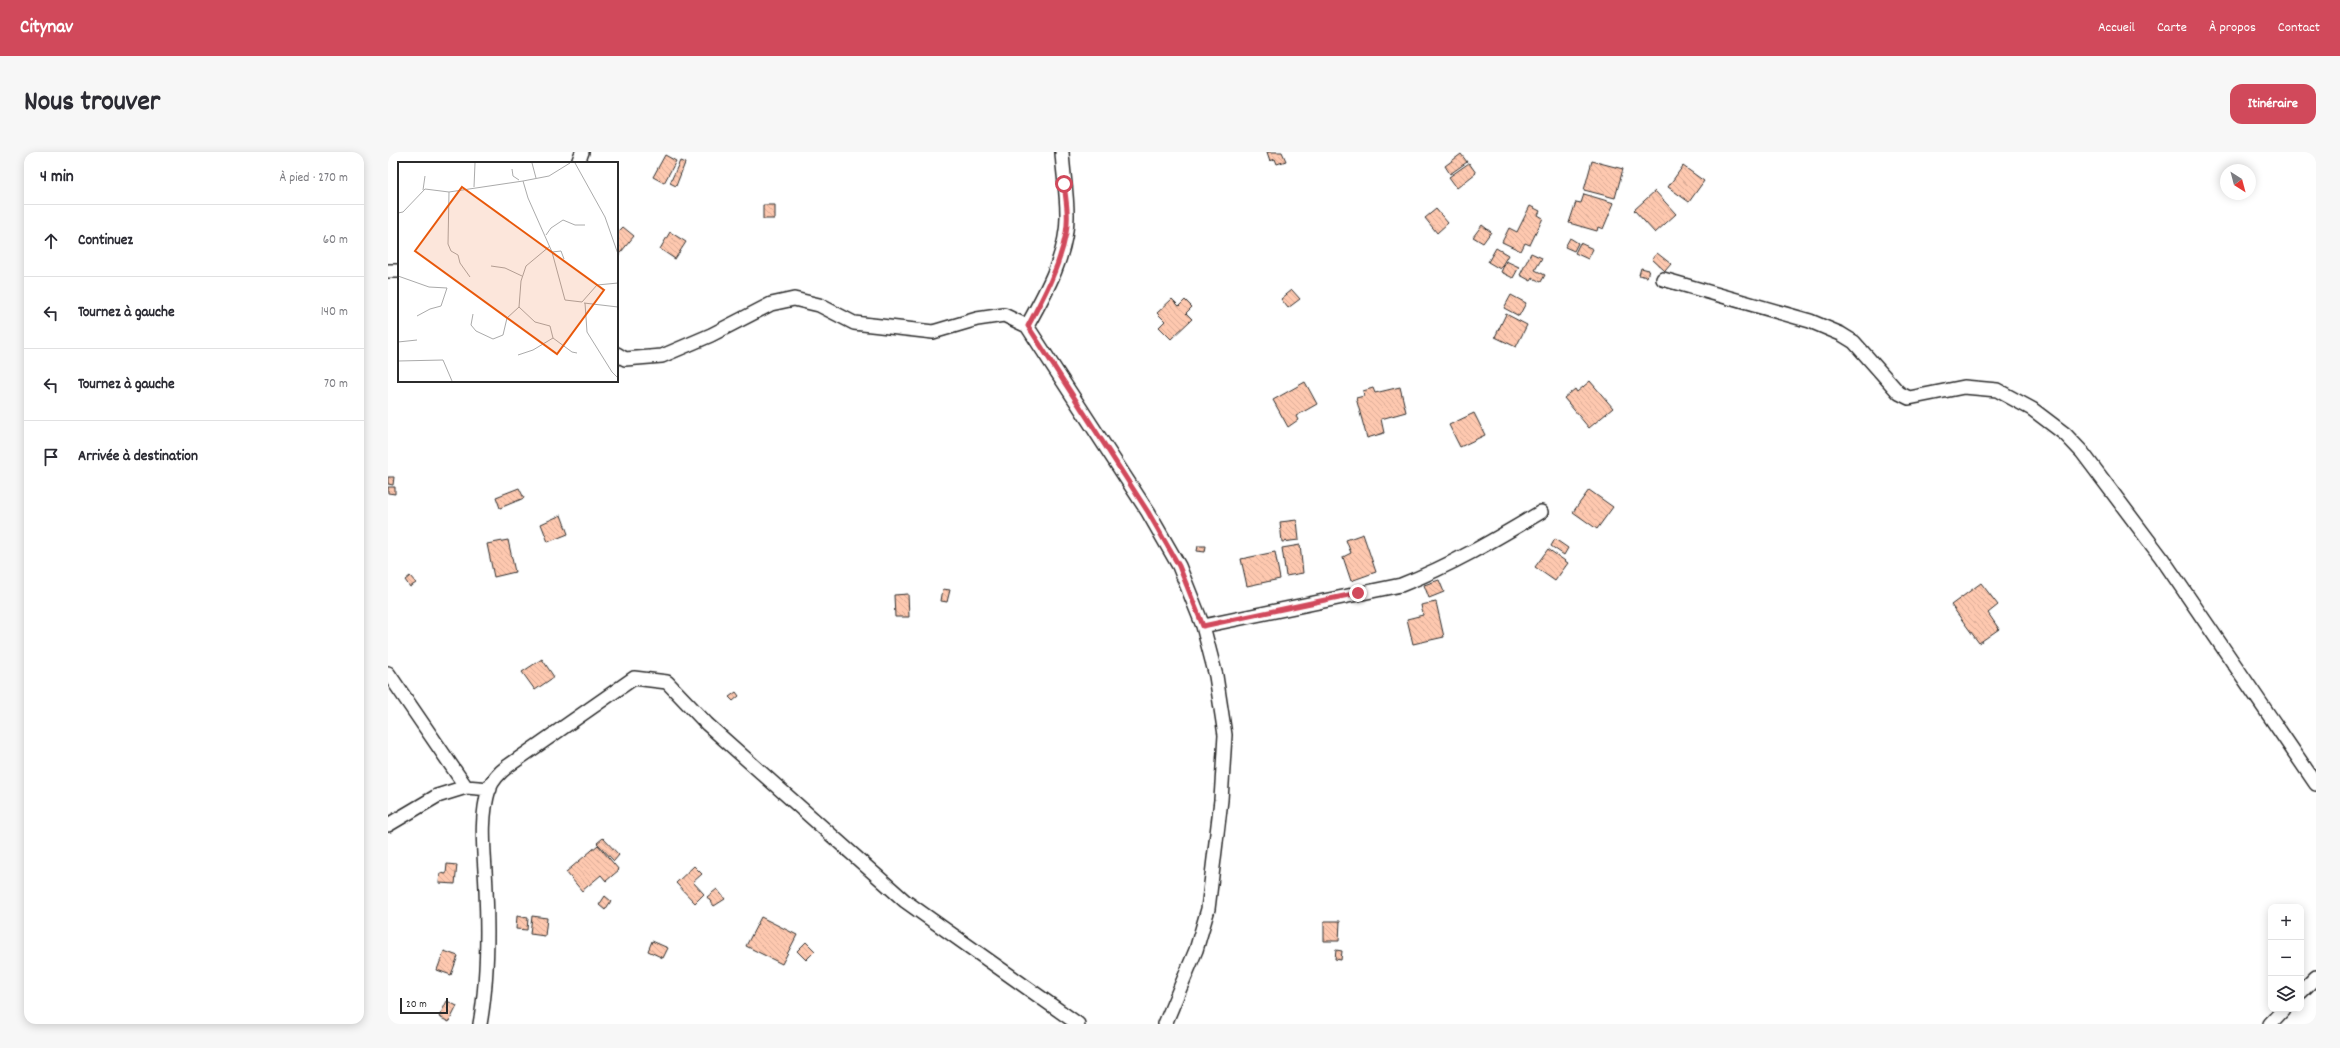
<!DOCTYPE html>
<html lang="fr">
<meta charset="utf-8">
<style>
:root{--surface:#fff;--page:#f7f7f7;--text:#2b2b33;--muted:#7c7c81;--line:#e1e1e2;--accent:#d1495b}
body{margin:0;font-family:Dekko,sans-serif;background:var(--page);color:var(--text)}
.controls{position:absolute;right:12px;bottom:12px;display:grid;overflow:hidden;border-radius:8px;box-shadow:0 2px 10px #0003}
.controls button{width:36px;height:36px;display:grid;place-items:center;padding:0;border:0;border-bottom:1px solid var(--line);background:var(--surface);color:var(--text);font:20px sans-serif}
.compass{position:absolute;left:1832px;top:12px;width:36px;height:36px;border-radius:50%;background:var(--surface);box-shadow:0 2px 10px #0003;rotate:144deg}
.scale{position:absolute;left:12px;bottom:10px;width:48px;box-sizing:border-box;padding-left:4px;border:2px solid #2b2b2b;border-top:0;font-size:11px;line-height:14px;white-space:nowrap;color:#2b2b2b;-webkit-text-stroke:3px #fff;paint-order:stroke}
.stop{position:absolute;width:12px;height:12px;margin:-9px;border:3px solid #d1495b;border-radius:50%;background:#fff}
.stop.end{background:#d1495b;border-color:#fff;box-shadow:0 1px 4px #0008}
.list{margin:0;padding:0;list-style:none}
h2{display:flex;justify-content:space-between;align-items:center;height:52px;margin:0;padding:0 16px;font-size:17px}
h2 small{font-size:13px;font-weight:400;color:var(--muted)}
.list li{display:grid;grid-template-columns:26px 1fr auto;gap:12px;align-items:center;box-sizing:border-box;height:72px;padding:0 16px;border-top:1px solid var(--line)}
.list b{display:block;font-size:15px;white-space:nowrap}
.list em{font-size:13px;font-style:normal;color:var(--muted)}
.icon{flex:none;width:22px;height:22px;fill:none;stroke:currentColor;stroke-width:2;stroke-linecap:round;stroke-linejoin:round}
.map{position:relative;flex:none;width:1928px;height:872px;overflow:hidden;border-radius:12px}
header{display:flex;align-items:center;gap:24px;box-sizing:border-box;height:56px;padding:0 20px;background:var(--accent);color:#fff}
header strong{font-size:19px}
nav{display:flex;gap:22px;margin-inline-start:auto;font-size:14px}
.intro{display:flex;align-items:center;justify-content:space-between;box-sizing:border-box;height:96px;padding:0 24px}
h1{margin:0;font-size:28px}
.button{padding:10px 18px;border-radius:12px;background:var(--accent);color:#fff;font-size:14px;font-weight:700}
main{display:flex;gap:24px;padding:0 24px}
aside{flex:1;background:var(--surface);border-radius:12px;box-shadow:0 2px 10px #0003}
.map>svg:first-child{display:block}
.building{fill:url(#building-back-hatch);stroke:#2b2b2b}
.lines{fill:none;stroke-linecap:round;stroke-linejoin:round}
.minor-casing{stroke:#2b2b2b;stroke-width:16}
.minor{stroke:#fff;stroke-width:13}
.route{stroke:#d1495b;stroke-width:5}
.inset-road{fill:none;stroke:#aaa;stroke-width:1}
.view{fill:#e8590c;fill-opacity:0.15;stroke:#e8590c;stroke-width:2}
.inset-edge{fill:none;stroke:#2b2b2b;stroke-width:2}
</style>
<header>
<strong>Citynav</strong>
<nav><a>Accueil</a><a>Carte</a><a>À propos</a><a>Contact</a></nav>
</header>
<div class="intro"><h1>Nous trouver</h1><a class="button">Itinéraire</a></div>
<main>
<aside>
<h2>4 min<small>À pied · 270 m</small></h2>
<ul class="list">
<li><svg class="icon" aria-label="ahead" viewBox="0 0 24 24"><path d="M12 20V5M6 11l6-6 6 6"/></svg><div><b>Continuez</b></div><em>60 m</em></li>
<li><svg class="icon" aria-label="left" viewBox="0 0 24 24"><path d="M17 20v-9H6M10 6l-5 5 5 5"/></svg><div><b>Tournez à gauche</b></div><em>140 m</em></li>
<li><svg class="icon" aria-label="left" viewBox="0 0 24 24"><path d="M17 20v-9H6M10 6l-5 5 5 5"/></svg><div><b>Tournez à gauche</b></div><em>70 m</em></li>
<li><svg class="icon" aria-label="arrive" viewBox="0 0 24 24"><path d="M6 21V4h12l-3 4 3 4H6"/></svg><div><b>Arrivée à destination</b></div></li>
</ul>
</aside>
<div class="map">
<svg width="1928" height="872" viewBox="0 0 1928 872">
<defs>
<pattern id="building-back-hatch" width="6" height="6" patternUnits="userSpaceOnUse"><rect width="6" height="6" fill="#fec8af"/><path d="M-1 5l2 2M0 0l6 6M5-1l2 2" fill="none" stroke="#daac97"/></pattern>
</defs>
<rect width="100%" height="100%" fill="#fff"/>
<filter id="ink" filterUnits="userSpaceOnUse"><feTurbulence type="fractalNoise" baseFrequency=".025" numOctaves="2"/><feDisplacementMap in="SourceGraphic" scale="8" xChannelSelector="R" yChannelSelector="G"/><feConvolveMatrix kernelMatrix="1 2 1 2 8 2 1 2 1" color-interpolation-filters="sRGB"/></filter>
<g filter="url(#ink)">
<path class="building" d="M879 0H894L898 9 889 12 887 7 882 9Z
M1073 2 1079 10 1062 22 1057 14Z
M277 3 288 9 276 31 265 25Z
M292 9 297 11 288 34 282 31Z
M1204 9 1235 17 1227 46 1196 38Z
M1081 11 1088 21 1069 36 1061 25Z
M1295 14 1316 29 1301 50 1280 35Z
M1267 39 1288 62 1267 81 1246 58Z
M1196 42 1226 51 1215 77 1210 75 1209 79 1181 71 1188 50 1193 51Z
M375 53H387V67H375Z
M1142 54 1152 59 1150 63 1155 66 1142 93 1137 91 1133 99 1114 90 1121 76 1129 80Z
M1048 57 1060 71 1049 81 1037 66Z
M1094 73 1103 80 1095 91 1085 85Z
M235 75 246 84 229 105V81Z
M282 80 298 90 287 107 272 97Z
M1182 86 1190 91 1186 99 1177 95Z
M1192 91 1205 97 1200 107 1187 101Z
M1108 96 1120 103 1112 117 1100 110Z
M1143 101 1154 106 1147 118 1157 123 1153 130 1145 126 1143 129 1132 123Z
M1269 101 1283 112 1277 119 1264 107Z
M1118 109 1131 115 1125 126 1113 120Z
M1253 116 1261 118 1259 125 1251 123Z
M904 138 912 147 900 156 893 147Z
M1123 143 1138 151 1131 164 1116 156Z
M784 147 791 154 797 148 804 155 798 161 804 167 783 187 771 175 777 169 769 161Z
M1118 162 1139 173 1128 195 1107 185Z
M1202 229 1225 256 1201 276 1176 246 1187 237 1189 240Z
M917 230 929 252 908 264 910 268 900 275 885 248Z
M1012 235 1018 260 993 267 996 281 979 286 968 246 976 244 975 239 985 236 987 241Z
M1086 261 1097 283 1072 295 1061 273Z
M0 325H6L5 333 0 332Z
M0 335H7V342L0 341Z
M131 336 136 346 112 356 108 345Z
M1201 338 1225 355 1209 377 1185 360Z
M173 363 180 382 160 390 153 372Z
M909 368 911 388 894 390 892 370Z
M975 382 988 420 963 429 955 405 963 401 958 388Z
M1167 387 1180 396 1176 403 1163 394Z
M120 388 127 420 106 425 99 392Z
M912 393 915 421 898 424 894 396Z
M810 394H818L817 400 809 399Z
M1160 397 1180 411 1167 429 1147 415Z
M887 400 892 427 859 434 853 407Z
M22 424 28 431 22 435 17 428Z
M1051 428 1056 440 1041 446 1036 433Z
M1593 431 1610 453 1600 461 1611 477 1591 491 1563 453Z
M555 437 562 438 559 450 553 449Z
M520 442 521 465H507L506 443Z
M1048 450 1056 485 1025 492 1019 467 1035 463 1033 453Z
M154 507 166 525 147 538 134 520Z
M348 540 351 544 345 549 341 545Z
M215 686 231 703 226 709 209 691Z
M210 693 231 718 218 729 213 723 194 739 178 720Z
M59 712 69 713 67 732 51 731 52 721 58 722Z
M306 714 314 722 305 730 316 742 307 751 288 731Z
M329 737 337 747 326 754 319 745Z
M217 744 223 749 217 758 211 753Z
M129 764 140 766 139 778 128 777Z
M144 764 159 766 157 784 142 782Z
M373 765 409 783 394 812 358 794Z
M936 769H952L951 789H936Z
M264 789 280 796 275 806 260 799Z
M418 790 427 799 418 808 409 799Z
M948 798 954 799 953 808 947 807Z
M56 799 70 804 63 823 49 818Z
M59 849 69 854 61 870 51 865Z"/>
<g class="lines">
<g class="minor-casing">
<path id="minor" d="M674 0C675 20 679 41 679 62 680 101 658 140 639 174L760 360 791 414 815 474 828 524 837 583 833 648 820 757 808 798 777 872
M190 11 194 0
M0 119H11
M1275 127 1422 169 1453 182 1466 190 1511 241 1521 246 1576 235 1609 238 1644 257 1677 282 1694 300 1773 405 1928 632
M229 202 237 207 274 204 323 183 383 152 406 147 431 153 466 171 545 180 589 167 616 163 639 174
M815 474 1013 433C1062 414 1108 387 1153 360
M0 521 78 635
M0 673 49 644 78 635 102 637
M1913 840 1928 825
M92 872C100 827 100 783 98 738 97 705 91 669 101 637 105 627 112 620 120 614L246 526 279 530 319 572 517 749 690 872
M1882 872 1896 857"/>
</g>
<use href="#minor" class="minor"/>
</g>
</g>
<g class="lines" filter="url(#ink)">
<path class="route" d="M676 32C678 48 681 64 678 81 672 114 656 144 640 174L760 360 791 414 815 474 970 441"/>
</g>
<g transform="translate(10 10)">
<rect width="220" height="220" fill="#fff"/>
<path class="inset-road" d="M134 1 138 16M177 1 207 55 220 92M114 7 115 14 121 18M125 19 130 36 154 90 167 138 184 140 199 123 220 121M76 25 77 1M25 28 27 14M51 30 50 82 53 89 60 93 62 101 72 115M0 51 5 50 27 27 51 30 125 19 151 14 172 1M148 73 153 66 165 58 177 63H187M154 90 163 89 166 97M93 104 107 106 124 114M0 114 31 125 49 126 43 144 32 147 19 154M186 141 220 145M187 141 189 170 214 210 220 216M121 145 137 160 152 164 155 176 174 190 179 191M75 152 73 163 78 169 95 177 105 173 109 156 121 145 123 119 128 104 152 84M0 180 19 178M120 193 135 188 155 176M0 199 45 198 54 219"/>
<path class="view" d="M64 25 206 128 159 192 17 89Z"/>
<rect width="220" height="220" class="inset-edge"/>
</g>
</svg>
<div class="controls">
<button>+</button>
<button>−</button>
<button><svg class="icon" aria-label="layers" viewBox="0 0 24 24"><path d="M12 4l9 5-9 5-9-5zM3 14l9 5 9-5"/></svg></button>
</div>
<svg class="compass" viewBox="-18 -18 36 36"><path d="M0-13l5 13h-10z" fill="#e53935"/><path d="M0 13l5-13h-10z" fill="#7c7c81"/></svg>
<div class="scale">20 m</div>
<div class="stop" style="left:676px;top:32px"></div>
<div class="stop end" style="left:970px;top:441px"></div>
</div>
</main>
